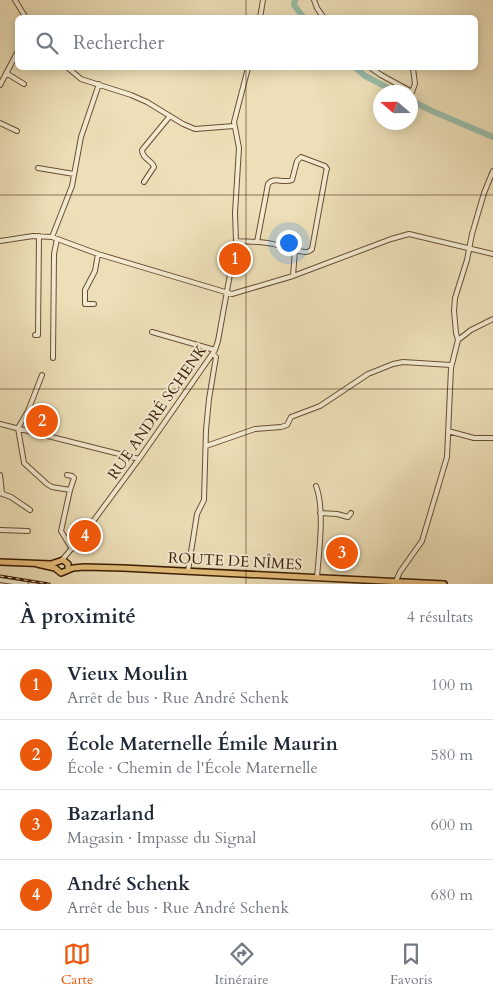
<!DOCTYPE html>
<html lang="fr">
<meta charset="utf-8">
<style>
:root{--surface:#fff;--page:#f2f2f3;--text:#1f2937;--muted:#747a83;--line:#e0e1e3;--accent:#ea580c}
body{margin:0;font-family:Cardo,serif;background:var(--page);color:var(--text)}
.compass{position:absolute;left:373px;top:85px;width:45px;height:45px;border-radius:50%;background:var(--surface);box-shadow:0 2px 12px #0003;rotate:290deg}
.you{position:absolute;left:288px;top:242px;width:18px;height:18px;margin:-12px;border:4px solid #fff;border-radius:50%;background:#1a73e8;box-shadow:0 0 0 8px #1a73e833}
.badge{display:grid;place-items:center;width:32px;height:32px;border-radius:50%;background:var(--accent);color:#fff;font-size:16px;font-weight:700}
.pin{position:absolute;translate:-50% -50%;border:2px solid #fff;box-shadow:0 1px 5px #0006}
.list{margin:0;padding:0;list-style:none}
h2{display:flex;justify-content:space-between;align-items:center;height:65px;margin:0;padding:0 20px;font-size:21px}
h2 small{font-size:16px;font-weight:400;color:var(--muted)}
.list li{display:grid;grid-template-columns:32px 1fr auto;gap:15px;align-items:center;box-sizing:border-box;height:70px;padding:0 20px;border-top:1px solid var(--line)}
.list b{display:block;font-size:19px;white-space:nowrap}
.list p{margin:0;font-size:16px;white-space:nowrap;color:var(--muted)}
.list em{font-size:16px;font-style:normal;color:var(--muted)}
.icon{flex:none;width:28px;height:28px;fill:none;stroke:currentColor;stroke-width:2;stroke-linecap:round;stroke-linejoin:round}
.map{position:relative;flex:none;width:493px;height:584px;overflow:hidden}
.search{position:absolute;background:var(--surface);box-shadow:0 2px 12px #0003;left:15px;right:15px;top:15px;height:55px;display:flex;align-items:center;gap:12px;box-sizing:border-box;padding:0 18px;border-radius:8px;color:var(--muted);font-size:19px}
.sheet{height:345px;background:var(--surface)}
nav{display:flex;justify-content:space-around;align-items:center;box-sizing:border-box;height:70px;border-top:1px solid var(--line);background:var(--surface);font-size:14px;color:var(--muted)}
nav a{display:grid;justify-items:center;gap:2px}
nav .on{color:var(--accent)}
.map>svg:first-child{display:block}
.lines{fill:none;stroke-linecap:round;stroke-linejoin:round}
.river{stroke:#9abda9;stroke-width:6}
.minor-casing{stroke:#684e34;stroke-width:6}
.major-casing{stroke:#3b1e08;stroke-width:8}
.minor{stroke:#f3ead0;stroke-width:4}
.major{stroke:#e6c07c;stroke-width:5}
.rail-casing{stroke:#3b1e08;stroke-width:3}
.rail{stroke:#f3ead0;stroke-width:1;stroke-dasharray:4;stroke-linecap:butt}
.grid{fill:none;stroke:#3b1e08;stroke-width:1;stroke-opacity:0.55}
.labels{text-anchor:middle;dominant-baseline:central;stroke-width:4;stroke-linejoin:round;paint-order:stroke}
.street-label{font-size:15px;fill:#3b1e08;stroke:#f3ead0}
</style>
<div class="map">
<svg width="493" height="584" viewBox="0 0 493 584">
<rect width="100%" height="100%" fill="#eddfb7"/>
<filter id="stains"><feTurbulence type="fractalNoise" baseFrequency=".004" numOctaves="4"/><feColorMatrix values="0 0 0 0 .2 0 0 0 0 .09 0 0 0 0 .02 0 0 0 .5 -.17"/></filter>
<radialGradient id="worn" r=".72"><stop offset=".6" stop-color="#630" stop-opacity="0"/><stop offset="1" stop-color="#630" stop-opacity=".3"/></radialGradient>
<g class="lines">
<path class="river" d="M295 0 294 5 304 18
M356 68 365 76 396 92
M410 100 432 111 493 137"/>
<g class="minor-casing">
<path id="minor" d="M15 0 26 18
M314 0 317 8 324 18
M260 18 263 0
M68 68 81 79 131 95 147 102 183 124 195 129 234 126
M371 68 381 75 412 92 415 84 413 68
M6 73 24 84
M0 85 18 51
M0 123 17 131
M38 168 74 174
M144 182 154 167C152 160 142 159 142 150L170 116
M52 237 72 186 81 137 99 84
M0 241 33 236 52 237 98 254 232 294 293 276 391 239 409 234 493 254
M236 241C250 242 264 241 277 245 286 247 295 251 305 252 309 252 308 252 312 249L326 172 327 169 325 166 301 157 297 161 292 180C283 184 274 176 268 184L257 242
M293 276 295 250
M94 304H85V290L95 271 98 254
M152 332 215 350
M35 335H38L39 236
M458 340 471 330 493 319
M53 358 54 254 57 239
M0 424 139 459
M18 428 24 463 47 484 52 487 70 490
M18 428 28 411 42 375
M448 431 474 438H493
M206 446 255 429 281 427 287 425 291 417 320 406 368 374 393 364 403 362 451 365
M0 475 2 493
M67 475 72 476 74 478 70 490 61 531 72 549
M316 486C325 509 319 552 317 577
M0 493 11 497 30 510
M320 513 337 514 348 517 351 513
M0 530 28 531
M62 560 83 535 139 459 215 350 218 341 236 241 235 213 239 148 234 122 248 68
M188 571 197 514 204 500 206 430 209 399 216 357 213 354
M0 580 26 584
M395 583 400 572 422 541 447 457 451 368 458 340 456 333 454 311 455 298 467 260 472 234 484 193 493 171"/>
</g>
<g class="major-casing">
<path id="major" d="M0 562 51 564 63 560 68 564V570
M37 564 55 568 61 573 73 568 84 567 123 568 444 584"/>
</g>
<use href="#minor" class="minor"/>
<use href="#major" class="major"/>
<g class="rail-casing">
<path id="rail" d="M0 576 49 584"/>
</g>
<use href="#rail" class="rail"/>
</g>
<path class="grid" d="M246 0V18M246 68V584M0 195H493M0 389H493"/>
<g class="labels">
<g class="street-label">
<text transform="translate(157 412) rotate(-55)">RUE ANDRÉ SCHENK</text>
<text transform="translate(235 561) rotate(3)">ROUTE DE NÎMES</text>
</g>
</g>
<rect width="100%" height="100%" filter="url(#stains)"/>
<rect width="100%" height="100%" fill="url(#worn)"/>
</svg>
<svg class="compass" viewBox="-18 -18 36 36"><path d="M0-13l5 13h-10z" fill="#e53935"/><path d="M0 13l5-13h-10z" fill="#747a83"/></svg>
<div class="you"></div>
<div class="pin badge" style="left:235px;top:259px">1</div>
<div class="pin badge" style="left:42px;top:421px">2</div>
<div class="pin badge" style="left:342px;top:553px">3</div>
<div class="pin badge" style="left:85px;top:536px">4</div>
<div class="search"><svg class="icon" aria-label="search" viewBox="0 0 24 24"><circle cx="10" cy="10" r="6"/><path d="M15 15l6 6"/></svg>Rechercher</div>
</div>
<section class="sheet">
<h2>À proximité<small>4 résultats</small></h2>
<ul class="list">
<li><span class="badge">1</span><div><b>Vieux Moulin</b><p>Arrêt de bus · Rue André Schenk</p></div><em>100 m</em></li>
<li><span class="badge">2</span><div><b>École Maternelle Émile Maurin</b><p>École · Chemin de l'École Maternelle</p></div><em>580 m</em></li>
<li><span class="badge">3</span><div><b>Bazarland</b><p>Magasin · Impasse du Signal</p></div><em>600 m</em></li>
<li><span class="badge">4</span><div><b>André Schenk</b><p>Arrêt de bus · Rue André Schenk</p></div><em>680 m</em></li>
</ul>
</section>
<nav>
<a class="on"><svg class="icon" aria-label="map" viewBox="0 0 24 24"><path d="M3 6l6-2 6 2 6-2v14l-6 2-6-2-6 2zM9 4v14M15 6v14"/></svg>Carte</a>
<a><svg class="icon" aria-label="directions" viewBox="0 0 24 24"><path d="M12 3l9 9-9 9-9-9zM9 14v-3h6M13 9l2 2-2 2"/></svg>Itinéraire</a>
<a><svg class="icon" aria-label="saved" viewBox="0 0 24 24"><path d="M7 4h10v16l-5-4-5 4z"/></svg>Favoris</a>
</nav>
